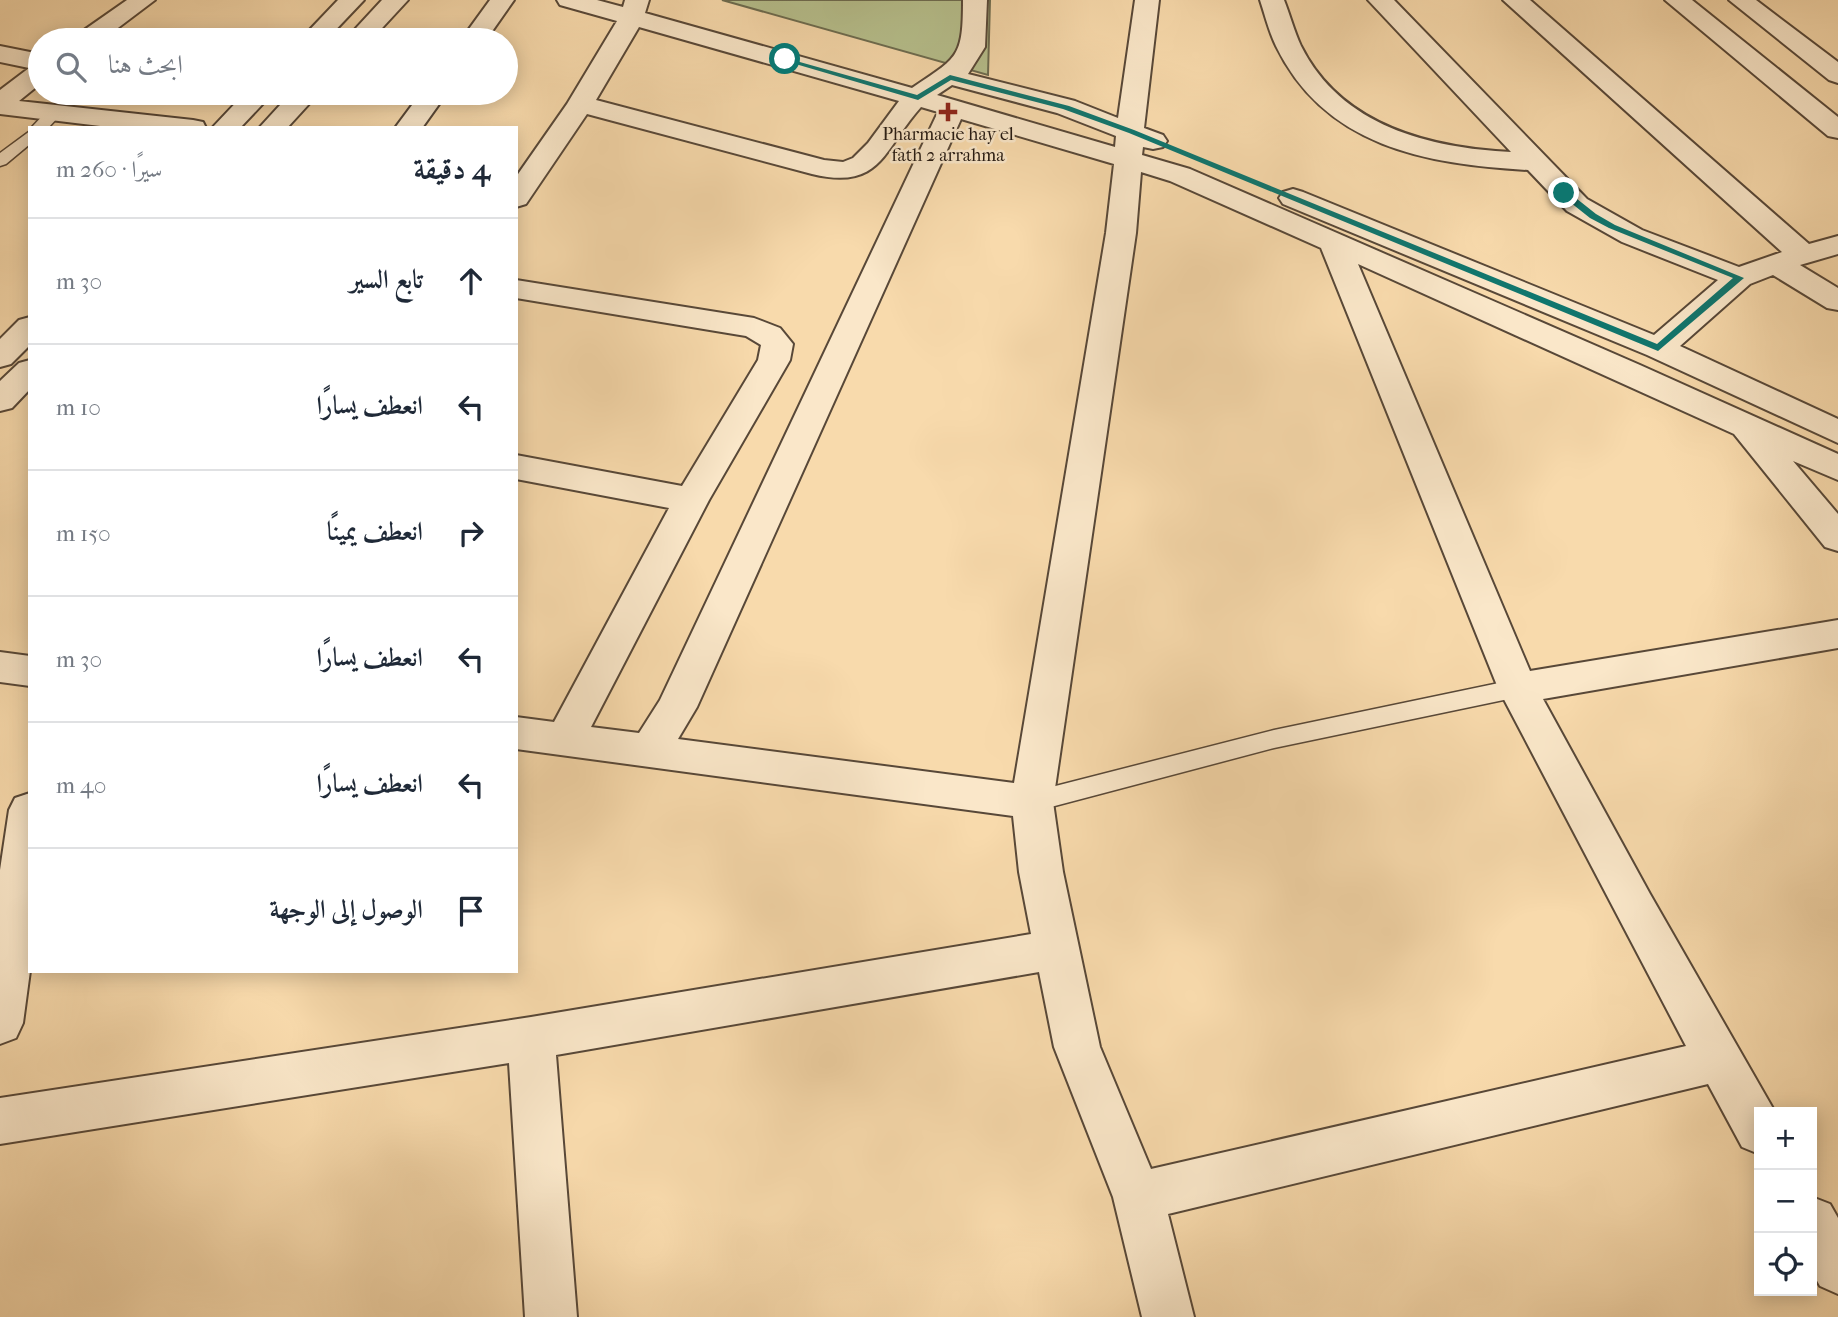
<!DOCTYPE html>
<html lang="ar">
<meta charset="utf-8">
<style>
:root{--surface:#fff;--page:#f2f2f3;--text:#1f2937;--muted:#747a83;--line:#e0e1e3}
body{margin:0;font-family:"IM FELL French Canon",Amiri,serif;background:var(--page);color:var(--text);direction:rtl}
.controls{position:absolute;right:21px;bottom:21px;display:grid;overflow:hidden;border-radius:0px;box-shadow:0 4px 18px #0003}
.controls button{width:63px;height:63px;display:grid;place-items:center;padding:0;border:0;border-bottom:2px solid var(--line);background:var(--surface);color:var(--text);font:35px sans-serif}
.stop{position:absolute;width:21px;height:21px;margin:-16px;border:5px solid #0f766e;border-radius:50%;background:#fff}
.stop.end{background:#0f766e;border-color:#fff;box-shadow:0 2px 7px #0008}
.list{margin:0;padding:0;list-style:none}
h2{display:flex;justify-content:space-between;align-items:center;height:91px;margin:0;padding:0 28px;font-size:30px}
h2 small{font-size:23px;font-weight:400;color:var(--muted)}
.list li{display:grid;grid-template-columns:46px 1fr auto;gap:21px;align-items:center;box-sizing:border-box;height:126px;padding:0 28px;border-top:2px solid var(--line)}
.list b{display:block;font-size:26px;white-space:nowrap}
.list em{font-size:23px;font-style:normal;color:var(--muted)}
.icon{flex:none;width:38px;height:38px;fill:none;stroke:currentColor;stroke-width:2;stroke-linecap:round;stroke-linejoin:round}
.map{position:relative;flex:none;width:1838px;height:1317px;overflow:hidden;direction:ltr}
.search{position:absolute;background:var(--surface);box-shadow:0 4px 18px #0003;left:28px;top:28px;width:490px;height:77px;display:flex;align-items:center;gap:18px;box-sizing:border-box;padding:0 24px;border-radius:38px;color:var(--muted);font-size:26px}
.panel{position:absolute;background:var(--surface);box-shadow:0 4px 18px #0003;left:28px;top:126px;width:490px;height:847px;border-radius:0px;direction:rtl}
.map>svg:first-child{display:block}
.green{fill:#b7c18e;stroke:#6d6c50;stroke-width:2}
.lines{fill:none;stroke-linecap:round;stroke-linejoin:round}
.lane-casing{stroke:#584838;stroke-width:3}
.street-casing{stroke:#584838;stroke-width:4}
.lane{fill:#fae7c9;fill-rule:evenodd}
.street{fill:#fae7c9;fill-rule:evenodd}
.route{fill:#0f766e}
.poi-dot{fill:#8f2418;stroke:#fae7c9;stroke-width:2.5}
.labels{text-anchor:middle;dominant-baseline:central;stroke-width:5;stroke-linejoin:round;paint-order:stroke}
.far-poi-label{font-size:18px;fill:#231811;stroke:#fae7c9}
</style>
<div class="map">
<svg width="1838" height="1317" viewBox="0 0 1838 1317">
<rect width="100%" height="100%" fill="#f8daac"/>
<filter id="stains"><feTurbulence type="fractalNoise" baseFrequency=".00286" numOctaves="4"/><feColorMatrix values="0 0 0 0 .2 0 0 0 0 .09 0 0 0 0 .02 0 0 0 .5 -.17"/></filter>
<radialGradient id="worn" r=".72"><stop offset=".6" stop-color="#630" stop-opacity="0"/><stop offset="1" stop-color="#630" stop-opacity=".3"/></radialGradient>
<path class="green" d="M722 0H990L988 75Z"/>
<g class="lines">
<g class="lane-casing">
<path id="lane" d="M54 108 62 113 48 128H31L48 110Z
M30 131V144L6 164 0 166V153Z
M1518 679 1526 682 1530 688 1526 694 1518 697 1274 748 1032 812 1023 809 1020 802 1023 795 1032 792 1274 730Z"/>
</g>
<g class="street-casing">
<path id="street" d="M127 0H155L102 40H74L77 35Z
M338 0H364L326 40H300Z
M382 0H408L371 40H345Z
M490 0H514L486 40H461Z
M557 0H597L623 7 625 0H649L645 13 912 88C958 57 963 58 963 0H987L985 47 968 74 1075 101 1118 118 1135 0H1159L1144 128 1163 135 1167 141 1163 147 1153 149 1143 147 1142 155 1190 169 1640 365 1838 454V480L1793 461 1838 514V551L1825 547 1734 434 1358 264 1530 671 1838 620V648L1543 699 1650 894 1775 1112H1759V1154L1742 1147 1708 1084 1168 1214 1194 1317H1142L1113 1197 1054 1047 1039 972 556 1055 577 1317H525L509 1063 0 1144V1098L531 1017 1031 934 1019 872 1013 816 516 749V717L554 722 669 508 516 479V455L682 486 758 360 761 345 746 336 516 298V280L754 318 780 328 793 344 790 360 709 500 591 727 639 733 660 700 938 112 921 107C883 149 882 191 812 174L587 114 526 204 516 207V177L567 104 617 21 560 5ZM639 27 899 101 868 143 853 158 843 162 824 160 596 100ZM952 85 1057 113 1116 136 1115 147 937 95ZM961 119 1114 164 1106 233 1014 783 678 739 697 707ZM1141 172 1170 181 1321 248 1498 688 1686 1046 1151 1169 1100 1047 1063 872 1053 802 1136 233Z
M1260 0H1284C1290 15 1294 31 1301 46 1341 126 1429 148 1511 152L1368 0H1394L1587 199 1642 230 1739 267 1782 252 1503 0H1530L1809 244 1838 236V254L1800 265 1838 288V310L1827 308 1773 275 1750 284 1680 346 1838 419V443L1647 355 1283 204 1279 198 1283 192 1293 189 1303 192 1654 335 1718 280 1622 242 1567 211 1528 170C1426 164 1325 147 1276 46 1269 32 1265 15 1260 0Z
M1665 0H1692L1838 117V138L1828 136Z
M1729 0H1756L1838 62V83L1829 80Z
M0 46 40 54V84L19 101 193 120 203 122 206 128H117L0 114V90L29 68 0 62Z
M245 93H273L240 128H212Z
M291 93H319L287 128H259Z
M421 93H447L422 128H395Z
M30 317V345L11 364 0 367V339L19 320Z
M30 360V389L12 408 0 411V381L19 363Z
M0 652 30 656V686L0 682Z
M30 793V971L23 1023 16 1038 0 1044V870L9 810 15 798Z
M1812 1197 1830 1204 1838 1218V1294L1820 1286 1812 1272Z"/>
</g>
<use href="#lane" class="lane"/>
<use href="#street" class="street"/>
</g>
<path class="route" d="M782 57 917 95 950 75 1069 106 1134 130 1657 344 1733 278 1609 228 1590 218 1561 195V191H1567L1596 214 1615 225 1744 278 1658 351 1129 133 1063 109 951 80 918 100 782 60Z"/>
<path class="poi-dot" d="M944.5 101.5h7v7h7v7h-7v7h-7v-7h-7v-7h7z"/>
<g class="labels">
<g class="far-poi-label">
<text x="948" y="134">Pharmacie hay el<tspan x="948" dy="21">fath 2 arrahma</tspan></text>
</g>
</g>
<rect width="100%" height="100%" filter="url(#stains)"/>
<rect width="100%" height="100%" fill="url(#worn)"/>
</svg>
<div class="controls">
<button>+</button>
<button>−</button>
<button><svg class="icon" aria-label="locate" viewBox="0 0 24 24"><circle cx="12" cy="12" r="6"/><path d="M12 2v4M12 18v4M2 12h4M18 12h4"/></svg></button>
</div>
<div class="stop" style="left:785px;top:59px"></div>
<div class="stop end" style="left:1564px;top:193px"></div>
<div class="search"><svg class="icon" aria-label="search" viewBox="0 0 24 24"><circle cx="10" cy="10" r="6"/><path d="M15 15l6 6"/></svg>ابحث هنا</div>
<section class="panel">
<h2>4 دقيقة<small>سيرًا · 260 m</small></h2>
<ul class="list">
<li><svg class="icon" aria-label="ahead" viewBox="0 0 24 24"><path d="M12 20V5M6 11l6-6 6 6"/></svg><div><b>تابع السير</b></div><em>30 m</em></li>
<li><svg class="icon" aria-label="left" viewBox="0 0 24 24"><path d="M17 20v-9H6M10 6l-5 5 5 5"/></svg><div><b>انعطف يسارًا</b></div><em>10 m</em></li>
<li><svg class="icon" aria-label="right" viewBox="0 0 24 24"><path d="M7 20v-9h11M14 6l5 5-5 5"/></svg><div><b>انعطف يمينًا</b></div><em>150 m</em></li>
<li><svg class="icon" aria-label="left" viewBox="0 0 24 24"><path d="M17 20v-9H6M10 6l-5 5 5 5"/></svg><div><b>انعطف يسارًا</b></div><em>30 m</em></li>
<li><svg class="icon" aria-label="left" viewBox="0 0 24 24"><path d="M17 20v-9H6M10 6l-5 5 5 5"/></svg><div><b>انعطف يسارًا</b></div><em>40 m</em></li>
<li><svg class="icon" aria-label="arrive" viewBox="0 0 24 24"><path d="M6 21V4h12l-3 4 3 4H6"/></svg><div><b>الوصول إلى الوجهة</b></div></li>
</ul>
</section>
</div>
